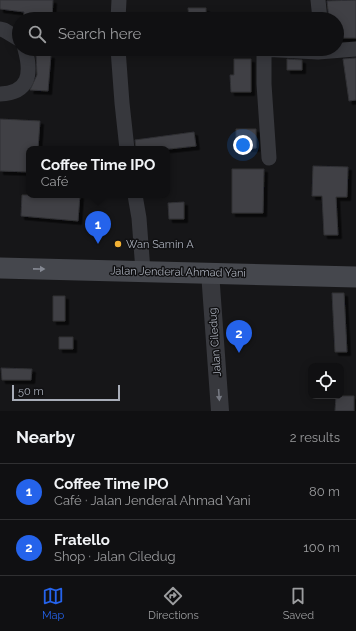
<!DOCTYPE html>
<meta charset="utf-8">
<style>
:root{--surface:#101012;--page:#1e1e20;--text:#f1f3f6;--muted:#9c9d9f;--line:#303032;--accent:#2563eb}
body{margin:0;font-family:Raleway,sans-serif;background:var(--page);color:var(--text)}
.controls{position:absolute;right:12px;bottom:12px;display:grid;overflow:hidden;border-radius:8px;box-shadow:0 2px 10px #0003}
.controls button{width:36px;height:36px;display:grid;place-items:center;padding:0;border:0;border-bottom:1px solid var(--line);background:var(--surface);color:var(--text);font:20px sans-serif}
.scale{position:absolute;left:12px;bottom:10px;width:108px;box-sizing:border-box;padding-left:4px;border:2px solid #a8adb8;border-top:0;font-size:11px;line-height:14px;white-space:nowrap;color:#a8adb8;-webkit-text-stroke:3px #111113;paint-order:stroke}
.you{position:absolute;left:243px;top:145px;width:14px;height:14px;margin:-10px;border:3px solid #fff;border-radius:50%;background:#1a73e8;box-shadow:0 0 0 6px #1a73e833}
.badge{display:grid;place-items:center;width:26px;height:26px;border-radius:50%;background:var(--accent);color:#fff;font-size:13px;font-weight:700}
.pin{position:absolute;translate:-50% -33px;filter:drop-shadow(0 1px 2px #0008)}
.pin::after{content:'';position:absolute;top:21px;width:14px;height:12px;background:inherit;clip-path:polygon(0 0,100% 0,50% 100%)}
.popup{position:absolute;left:26px;top:146px;width:144px;height:52px;box-sizing:border-box;display:grid;place-content:center;border-radius:8px;background:var(--surface);filter:drop-shadow(0 1px 3px #0005);font-size:13px;white-space:nowrap;color:var(--muted)}
.popup b{font-size:15px;color:var(--text)}
.popup::after{content:'';position:absolute;left:50%;top:100%;margin-left:-8px;border:8px solid transparent;border-top-color:var(--surface)}
.list{margin:0;padding:0;list-style:none}
h2{display:flex;justify-content:space-between;align-items:center;height:52px;margin:0;padding:0 16px;font-size:17px}
h2 small{font-size:13px;font-weight:400;color:var(--muted)}
.list li{display:grid;grid-template-columns:26px 1fr auto;gap:12px;align-items:center;box-sizing:border-box;height:56px;padding:0 16px;border-top:1px solid var(--line)}
.list b{display:block;font-size:15px;white-space:nowrap}
.list p{margin:0;font-size:13px;white-space:nowrap;color:var(--muted)}
.list em{font-size:13px;font-style:normal;color:var(--muted)}
.icon{flex:none;width:22px;height:22px;fill:none;stroke:currentColor;stroke-width:2;stroke-linecap:round;stroke-linejoin:round}
.map{position:relative;flex:none;width:356px;height:411px;overflow:hidden}
.search{position:absolute;background:var(--surface);box-shadow:0 2px 10px #0003;left:12px;right:12px;top:12px;height:44px;display:flex;align-items:center;gap:10px;box-sizing:border-box;padding:0 14px;border-radius:22px;color:var(--muted);font-size:15px}
.sheet{height:164px;background:var(--surface)}
nav{display:flex;justify-content:space-around;align-items:center;box-sizing:border-box;height:56px;border-top:1px solid var(--line);background:var(--surface);font-size:11px;color:var(--muted)}
nav a{display:grid;justify-items:center;gap:2px}
nav .on{color:var(--accent)}
.map>svg:first-child{display:block}
.building{fill:#404145;stroke:#303034;filter:url(#shadow)}
.lines{fill:none;stroke-linecap:round;stroke-linejoin:round}
.minor{stroke:#37383d;stroke-width:15}
.tertiary{stroke:#37383d;stroke-width:18}
.secondary{stroke:#45474d;stroke-width:21}
.oneway{fill:#858993}
.oneway2{fill:#757881}
.poi-dot{fill:#f2b134;stroke:#111113;stroke-width:1.5}
.labels{text-anchor:middle;dominant-baseline:central;stroke-width:3;stroke-linejoin:round;paint-order:stroke}
.poi-label{font-size:11px;fill:#a8adb8;stroke:#111113;text-anchor:start}
.street-label{font-size:11px;fill:#a8adb8;stroke:#111113}
</style>
<div class="map">
<svg width="356" height="411" viewBox="0 0 356 411">
<defs>
<filter id="shadow"><feDropShadow dx="3.5" dy="3.5" stdDeviation="0" flood-color="#0009"/></filter>
</defs>
<rect width="100%" height="100%" fill="#161618"/>
<path class="building" d="M0 0H53L52 19H24V12L0 9Z
M356 0V38H337V19H329L327 1Z
M188 8H206V19H189Z
M36 54 51 55 48 91 30 90 37 75Z
M356 58V100L349 101 343 59Z
M234 59H251V92H231L230 75H234Z
M287 59 302 60V70H287Z
M0 119 40 121 38 149H29V172L0 171Z
M236 129H256V148H236Z
M194 132 196 146 169 149H136L135 140Z
M313 166 348 167 347 197H336L338 235H324L322 196H312Z
M232 169H264L263 213H232Z
M22 195H80L78 221 21 216Z
M184 202V219H169L168 203Z
M332 293H344L347 352H335Z
M53 296H65V321H53Z
M59 337H73V349H59Z
M1 368 32 369 31 380H2Z
M336 396H354V411H335Z"/>
<g class="lines">
<path class="minor" d="M318 0 320 19
M118 19 119 0
M0 29 4 30 19 39
M118 49 122 103 127 149
M260 49 318 52 356 49
M264 49V84L269 158
M0 94C29 93 32 74 25 49
M135 195 139 218 143 271"/>
<path class="tertiary" d="M210 272 220 411"/>
<path class="secondary" d="M0 268 356 277"/>
</g>
<defs><path id="oneway-solid" d="M-6-.8H1V-3.2L6.5 0L1 3.2V.8H-6Z"/></defs>
<use class="oneway" href="#oneway-solid" transform="translate(39 269) rotate(1)"/>
<use class="oneway2" href="#oneway-solid" transform="translate(219 395) rotate(86)"/>
<circle class="poi-dot" cx="118" cy="244" r="4"/>
<g class="labels">
<g class="poi-label">
<text x="126" y="244">Wan Samin A</text>
</g>
<g class="street-label">
<text transform="translate(178 272) rotate(1)">Jalan Jenderal Ahmad Yani</text>
<text transform="translate(215 342) rotate(-94)">Jalan Ciledug</text>
</g>
</g>
</svg>
<div class="controls">
<button><svg class="icon" aria-label="locate" viewBox="0 0 24 24"><circle cx="12" cy="12" r="6"/><path d="M12 2v4M12 18v4M2 12h4M18 12h4"/></svg></button>
</div>
<div class="scale">50 m</div>
<div class="you"></div>
<div class="pin badge" style="left:98px;top:244px">1</div>
<div class="popup"><b>Coffee Time IPO</b>Café</div>
<div class="pin badge" style="left:239px;top:353px">2</div>
<div class="search"><svg class="icon" aria-label="search" viewBox="0 0 24 24"><circle cx="10" cy="10" r="6"/><path d="M15 15l6 6"/></svg>Search here</div>
</div>
<section class="sheet">
<h2>Nearby<small>2 results</small></h2>
<ul class="list">
<li><span class="badge">1</span><div><b>Coffee Time IPO</b><p>Café · Jalan Jenderal Ahmad Yani</p></div><em>80 m</em></li>
<li><span class="badge">2</span><div><b>Fratello</b><p>Shop · Jalan Ciledug</p></div><em>100 m</em></li>
</ul>
</section>
<nav>
<a class="on"><svg class="icon" aria-label="map" viewBox="0 0 24 24"><path d="M3 6l6-2 6 2 6-2v14l-6 2-6-2-6 2zM9 4v14M15 6v14"/></svg>Map</a>
<a><svg class="icon" aria-label="directions" viewBox="0 0 24 24"><path d="M12 3l9 9-9 9-9-9zM9 14v-3h6M13 9l2 2-2 2"/></svg>Directions</a>
<a><svg class="icon" aria-label="saved" viewBox="0 0 24 24"><path d="M7 4h10v16l-5-4-5 4z"/></svg>Saved</a>
</nav>
